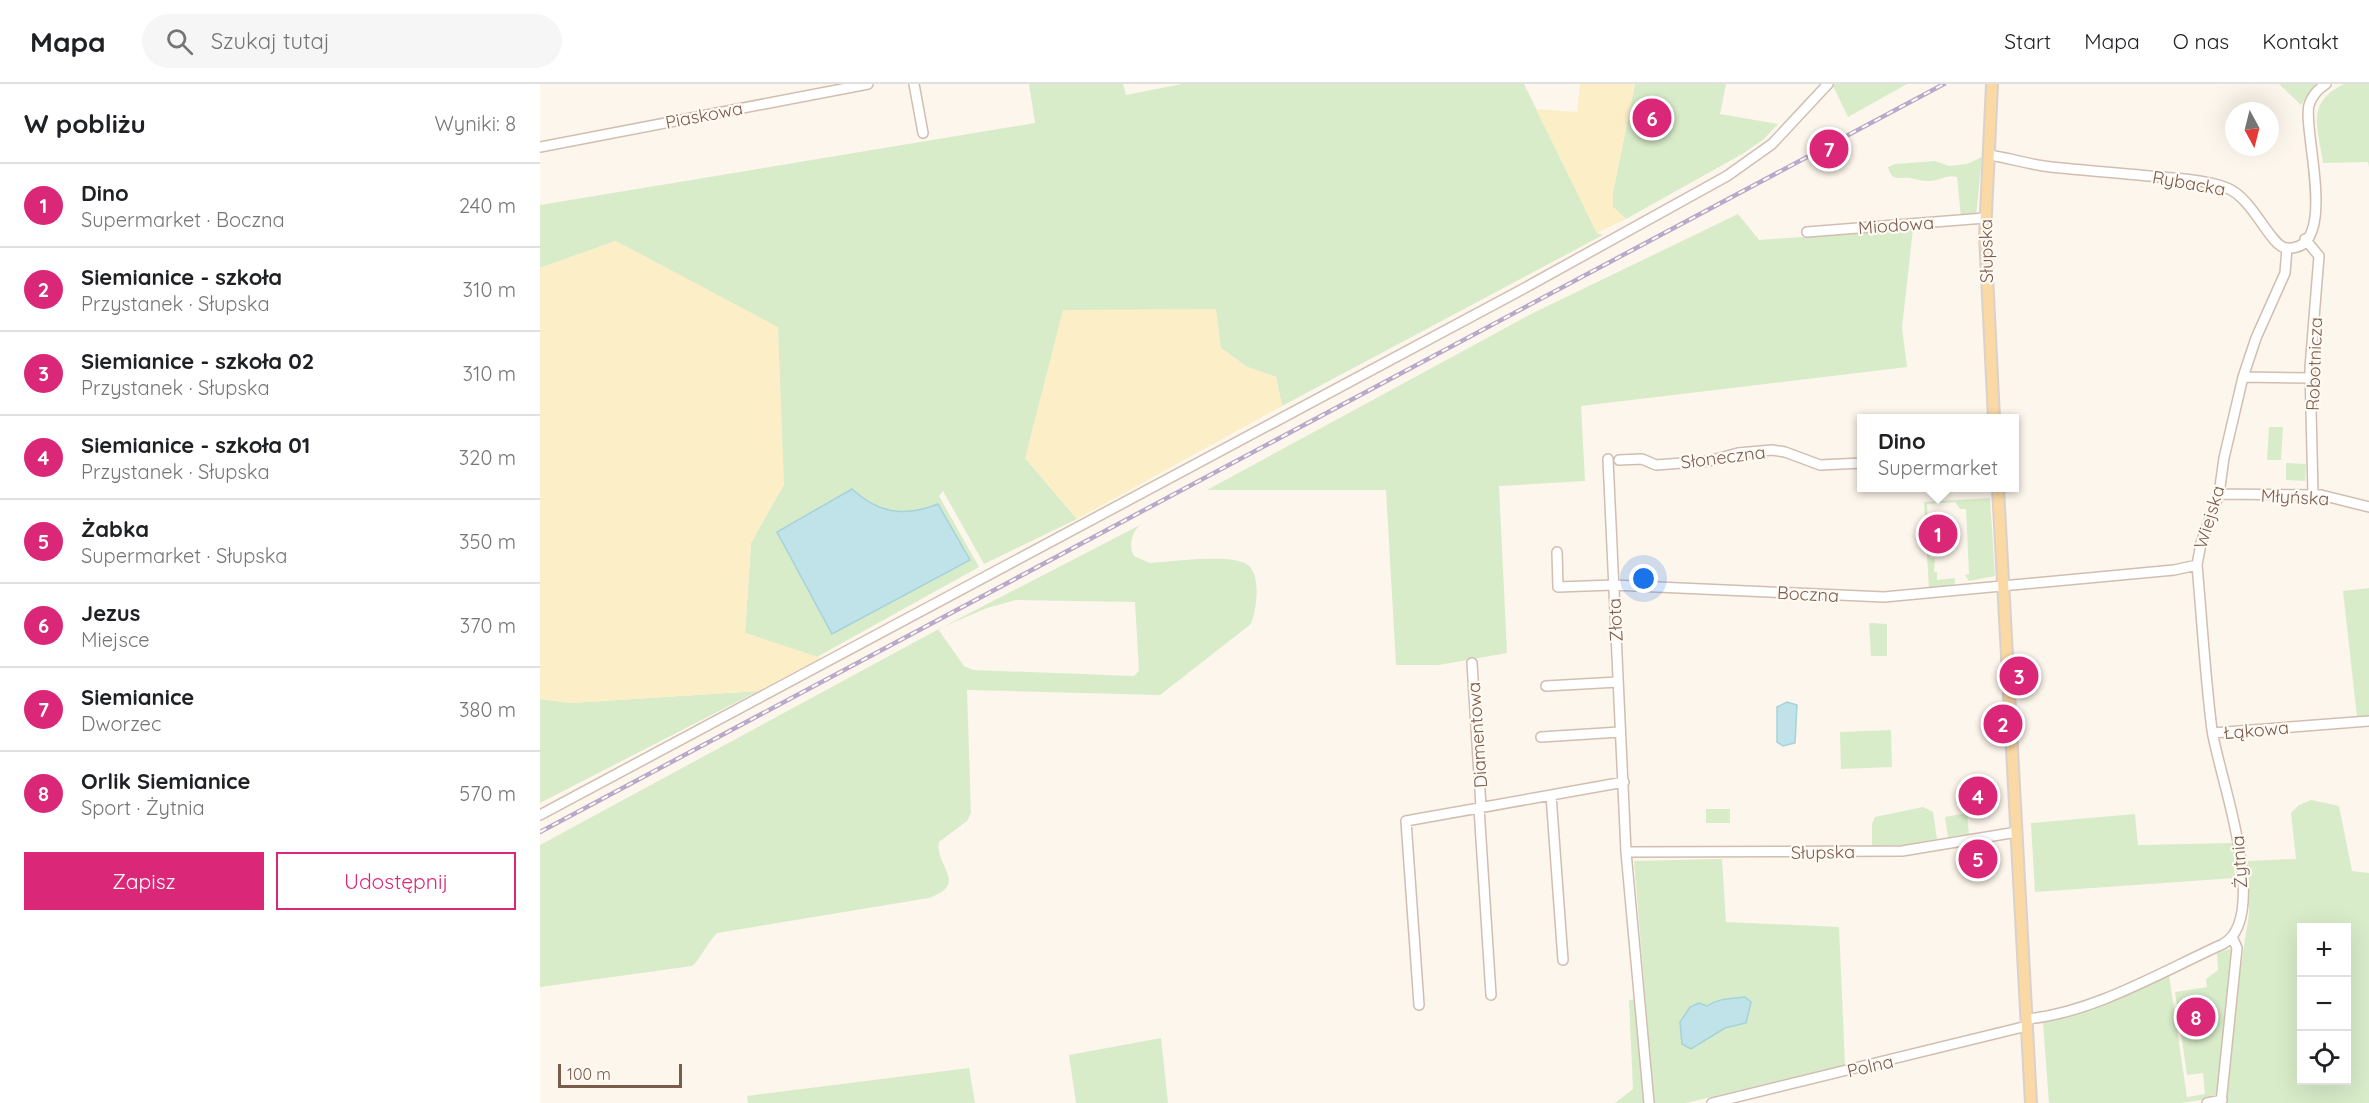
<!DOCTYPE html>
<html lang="pl">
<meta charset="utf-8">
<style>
:root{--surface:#fff;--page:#f6f6f6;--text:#202124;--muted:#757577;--line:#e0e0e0;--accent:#db2777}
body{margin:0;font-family:Quicksand,sans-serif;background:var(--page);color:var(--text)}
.controls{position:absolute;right:18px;bottom:18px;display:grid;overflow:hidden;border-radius:0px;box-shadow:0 6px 24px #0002}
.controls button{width:54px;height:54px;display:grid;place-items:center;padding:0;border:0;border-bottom:2px solid var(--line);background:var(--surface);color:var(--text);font:30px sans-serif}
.compass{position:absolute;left:1685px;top:18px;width:54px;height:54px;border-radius:50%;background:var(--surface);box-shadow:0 6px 24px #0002;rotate:173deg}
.scale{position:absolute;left:18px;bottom:15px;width:124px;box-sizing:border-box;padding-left:6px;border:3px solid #7a5c4d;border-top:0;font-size:16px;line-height:21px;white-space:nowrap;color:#7a5c4d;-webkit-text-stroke:4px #fffaf3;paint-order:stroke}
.you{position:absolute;left:1104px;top:495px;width:21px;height:21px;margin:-15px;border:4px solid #fff;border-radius:50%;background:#1a73e8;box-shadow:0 0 0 9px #1a73e833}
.badge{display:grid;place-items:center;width:39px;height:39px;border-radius:50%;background:var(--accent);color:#fff;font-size:20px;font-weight:700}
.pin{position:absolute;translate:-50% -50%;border:3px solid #fff;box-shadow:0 2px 6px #0006}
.popup{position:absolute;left:1317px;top:330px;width:162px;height:78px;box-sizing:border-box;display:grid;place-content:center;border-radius:0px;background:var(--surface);filter:drop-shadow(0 2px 4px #0005);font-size:20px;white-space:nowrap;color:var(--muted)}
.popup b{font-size:22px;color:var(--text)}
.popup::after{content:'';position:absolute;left:50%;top:100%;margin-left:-12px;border:12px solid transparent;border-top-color:var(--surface)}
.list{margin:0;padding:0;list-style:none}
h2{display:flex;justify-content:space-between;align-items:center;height:78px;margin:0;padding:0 24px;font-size:26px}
h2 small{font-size:20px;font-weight:400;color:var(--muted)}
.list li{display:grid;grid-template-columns:39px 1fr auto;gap:18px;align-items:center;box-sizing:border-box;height:84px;padding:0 24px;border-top:2px solid var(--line)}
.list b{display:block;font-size:22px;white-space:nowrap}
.list p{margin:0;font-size:20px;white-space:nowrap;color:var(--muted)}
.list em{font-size:20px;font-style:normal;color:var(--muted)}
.actions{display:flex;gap:12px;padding:18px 24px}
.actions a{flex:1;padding:14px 0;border:2px solid var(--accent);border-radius:0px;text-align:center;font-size:21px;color:var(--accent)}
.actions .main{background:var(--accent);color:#fff}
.icon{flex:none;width:33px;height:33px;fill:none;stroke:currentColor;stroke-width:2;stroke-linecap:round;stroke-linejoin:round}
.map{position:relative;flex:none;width:1829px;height:1019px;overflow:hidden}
header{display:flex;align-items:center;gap:36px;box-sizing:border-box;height:84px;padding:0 30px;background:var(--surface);border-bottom:2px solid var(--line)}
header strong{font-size:28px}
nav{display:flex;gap:33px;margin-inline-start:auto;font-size:21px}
.search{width:420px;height:54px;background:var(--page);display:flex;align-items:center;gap:15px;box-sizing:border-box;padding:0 21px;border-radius:33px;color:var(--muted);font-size:22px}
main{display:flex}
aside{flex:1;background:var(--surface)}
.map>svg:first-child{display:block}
.green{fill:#d8ecc9;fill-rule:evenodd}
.sand{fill:#fcefc7}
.water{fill:#bfe3e8;stroke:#a5d3da;stroke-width:1.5}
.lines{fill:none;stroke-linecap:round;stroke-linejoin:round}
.minor-casing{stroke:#d1beb0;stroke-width:12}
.major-casing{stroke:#dad1cd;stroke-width:14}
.minor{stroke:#fff;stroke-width:9}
.major{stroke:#fbd9a5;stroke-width:10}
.rail-casing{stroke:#b9a8c9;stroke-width:4.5}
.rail{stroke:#fffaf3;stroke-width:2;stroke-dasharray:7;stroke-linecap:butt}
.labels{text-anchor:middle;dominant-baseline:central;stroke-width:4.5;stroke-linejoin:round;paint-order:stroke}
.street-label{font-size:18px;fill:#7a5c4d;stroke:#fffaf3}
</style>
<header>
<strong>Mapa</strong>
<div class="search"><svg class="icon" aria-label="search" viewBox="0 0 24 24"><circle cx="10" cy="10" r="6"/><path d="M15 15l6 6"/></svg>Szukaj tutaj</div>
<nav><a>Start</a><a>Mapa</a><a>O nas</a><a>Kontakt</a></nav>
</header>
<main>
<aside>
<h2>W pobliżu<small>Wyniki: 8</small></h2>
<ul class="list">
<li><span class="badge">1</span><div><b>Dino</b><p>Supermarket · Boczna</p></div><em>240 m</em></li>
<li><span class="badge">2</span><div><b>Siemianice - szkoła</b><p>Przystanek · Słupska</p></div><em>310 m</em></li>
<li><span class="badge">3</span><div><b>Siemianice - szkoła 02</b><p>Przystanek · Słupska</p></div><em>310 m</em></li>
<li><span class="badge">4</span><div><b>Siemianice - szkoła 01</b><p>Przystanek · Słupska</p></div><em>320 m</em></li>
<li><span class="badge">5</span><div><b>Żabka</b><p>Supermarket · Słupska</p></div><em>350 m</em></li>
<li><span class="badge">6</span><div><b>Jezus</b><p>Miejsce</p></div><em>370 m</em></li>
<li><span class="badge">7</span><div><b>Siemianice</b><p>Dworzec</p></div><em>380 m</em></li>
<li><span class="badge">8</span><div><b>Orlik Siemianice</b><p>Sport · Żytnia</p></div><em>570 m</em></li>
</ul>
<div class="actions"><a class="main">Zapisz</a><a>Udostępnij</a></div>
</aside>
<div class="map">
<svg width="1829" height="1019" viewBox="0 0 1829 1019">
<rect width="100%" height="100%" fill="#fdf6ec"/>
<path class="green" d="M489 0H583L586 11 642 0H984L1057 149 1063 151 742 322 736 293 707 283 681 264 485 374 537 435 444 480 403 407 399 412 439 483 277 573 205 549 211 459 244 400 76 157 0 184V121L495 39Z
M1095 0H1186L1180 30 1238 40 1224 55 1204 69 1086 135 1073 123V108Z
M1292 0H1367L1308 33Z
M1739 0H1775L1761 21Z
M1804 0H1829V83L1828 78 1783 79C1778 43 1765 19 1804 0Z
M1442 73 1436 132 1421 134 1417 93C1407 90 1399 97 1389 97 1382 97 1376 95 1370 94 1358 93 1352 98 1348 83L1355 80 1395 77 1409 82 1427 80Z
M1198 130 1219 156 1373 145 1362 244 1367 283 1041 322 1045 397 959 402 967 569 899 581H856L846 406H667L991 230Z
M1729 343H1743L1741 376H1727Z
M1746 379 1766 380 1765 397 1746 396Z
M1450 414 1455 492 1429 497 1425 491 1429 490 1426 425H1420L1415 418 1387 420 1390 474H1395L1394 488H1397V496L1415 494V499L1409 503 1389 506 1384 418Z
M600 441C592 448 588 463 594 472L610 479C631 478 692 469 708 481 722 493 716 526 711 540L620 611 427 606 431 729 427 737 399 758C394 782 430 799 389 814L177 849C167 859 160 876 152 882L0 903V761L397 546ZM476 516 595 518 599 587 594 592 433 586 424 582 398 545 447 524Z
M1829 504V632L1817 633 1803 507Z
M1329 539 1347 540V572H1331Z
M218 607 0 719V615L31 619Z
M1351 646 1352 683 1301 685 1300 648Z
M1771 716 1799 722 1812 787 1829 789V1019H1686L1691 945 1709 830 1708 777 1756 775 1751 729 1759 721ZM1762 844H1806V996H1762Z
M1383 723 1393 728 1397 755 1363 761 1332 762V740L1335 733Z
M1166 725H1190V739H1166Z
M1427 729 1429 750 1408 753 1405 733Z
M1595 730 1598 761 1693 759 1695 794 1495 808 1491 739Z
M1182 775 1186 838 1299 843 1305 981 1146 1019H1114L1094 777Z
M1690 865 1694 870 1685 921 1680 1013 1641 1019H1509L1503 939 1593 908 1629 891 1647 1013 1665 1010 1663 989 1647 991 1635 908 1667 903 1666 895 1678 886 1677 869Z
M1099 915 1109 1019H1075L1093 1005 1089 916Z
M621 954 628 1019H536L529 971Z
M429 984 435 1019H208L207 1012Z"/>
<path class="sand" d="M1040 0H1095L1073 108V123L1086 135 1057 149 996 25 1037 28Z
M76 157 238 243 244 400 211 459 205 549 281 574 218 607 31 619 0 615V184Z
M676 225 681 264 707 283 736 293 742 322 537 435 485 374 523 226Z"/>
<path class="water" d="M312 405C339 430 365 433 398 420L430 476 292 550 237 448Z
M1247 618 1257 621 1255 659 1243 662 1237 658V623Z
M1205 913 1211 918 1206 939 1185 944 1151 965 1142 960 1140 938 1150 923 1159 919 1167 922C1178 914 1191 915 1205 913Z"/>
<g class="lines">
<g class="minor-casing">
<path id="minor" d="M374 0 383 49
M0 63 328 0
M1449 71C1470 74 1491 81 1511 83 1548 87 1584 89 1620 93 1642 95 1667 96 1687 104 1713 114 1730 162 1746 164 1801 169 1762 46 1769 21 1772 12 1778 5 1786 0
M1267 148 1445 134
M1765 155 1779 172 1770 284 1773 410
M1703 293 1771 294
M1068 375 1086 768 1109 1019
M1079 376 1102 375 1116 381 1169 377 1198 369 1232 366 1245 368 1280 381 1322 379
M1679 410 1781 411 1829 423
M1017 468 1018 503 1073 501 1344 513 1634 486 1657 481 1661 459 1679 410 1684 374 1703 293 1716 254 1745 189 1747 164
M932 579 941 723
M1006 602 1078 598
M1673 649 1829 637
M1001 653 1080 648
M1011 711 1023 876
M939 724 951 911
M0 731 981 206 1187 92 1232 60 1288 0
M1086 768 1362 767 1477 748
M879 921 866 737 1084 698
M1487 935C1553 929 1623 887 1683 860 1732 833 1678 689 1672 646 1665 591 1662 536 1657 481
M1172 1019 1487 942
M1667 1019 1682 1016
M1681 1019 1697 864 1693 855"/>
</g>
<g class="major-casing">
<path id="major" d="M1452 0 1445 151 1454 334
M1458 404 1491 1019"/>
</g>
<use href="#minor" class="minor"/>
<use href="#major" class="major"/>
<g class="rail-casing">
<path id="rail" d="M0 748 1404 0"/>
</g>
<use href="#rail" class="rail"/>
</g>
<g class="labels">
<g class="street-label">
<text transform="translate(164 31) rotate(-11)">Piaskowa</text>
<text transform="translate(1649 99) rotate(10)">Rybacka</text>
<text transform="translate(1356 141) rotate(-4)">Miodowa</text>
<text transform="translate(1446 167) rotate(-91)">Słupska</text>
<text transform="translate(1774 280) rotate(-88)">Robotnicza</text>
<text transform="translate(1183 373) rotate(-7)">Słoneczna</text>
<text transform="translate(1755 413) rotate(3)">Młyńska</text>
<text transform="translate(1669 433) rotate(-73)">Wiejska</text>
<text transform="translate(1268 510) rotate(3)">Boczna</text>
<text transform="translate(1075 536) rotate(-93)">Złota</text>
<text transform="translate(1716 646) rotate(-5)">Łąkowa</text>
<text transform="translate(937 651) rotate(-94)">Diamentowa</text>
<text transform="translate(1283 768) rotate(-1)">Słupska</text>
<text transform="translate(1699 778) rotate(-94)">Żytnia</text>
<text transform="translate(1330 982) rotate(-13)">Polna</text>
</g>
</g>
</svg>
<div class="controls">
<button>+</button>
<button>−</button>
<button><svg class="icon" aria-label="locate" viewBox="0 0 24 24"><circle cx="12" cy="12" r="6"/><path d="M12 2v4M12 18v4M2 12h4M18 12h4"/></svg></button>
</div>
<svg class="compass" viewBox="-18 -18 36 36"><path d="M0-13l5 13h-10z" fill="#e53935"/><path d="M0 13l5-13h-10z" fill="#757577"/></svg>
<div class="scale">100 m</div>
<div class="you"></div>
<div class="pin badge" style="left:1398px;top:450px">1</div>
<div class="popup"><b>Dino</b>Supermarket</div>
<div class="pin badge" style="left:1463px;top:640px">2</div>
<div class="pin badge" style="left:1479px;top:592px">3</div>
<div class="pin badge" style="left:1438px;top:712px">4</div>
<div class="pin badge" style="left:1438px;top:775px">5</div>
<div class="pin badge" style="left:1112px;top:34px">6</div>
<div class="pin badge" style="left:1289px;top:65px">7</div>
<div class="pin badge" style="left:1656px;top:933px">8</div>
</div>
</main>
